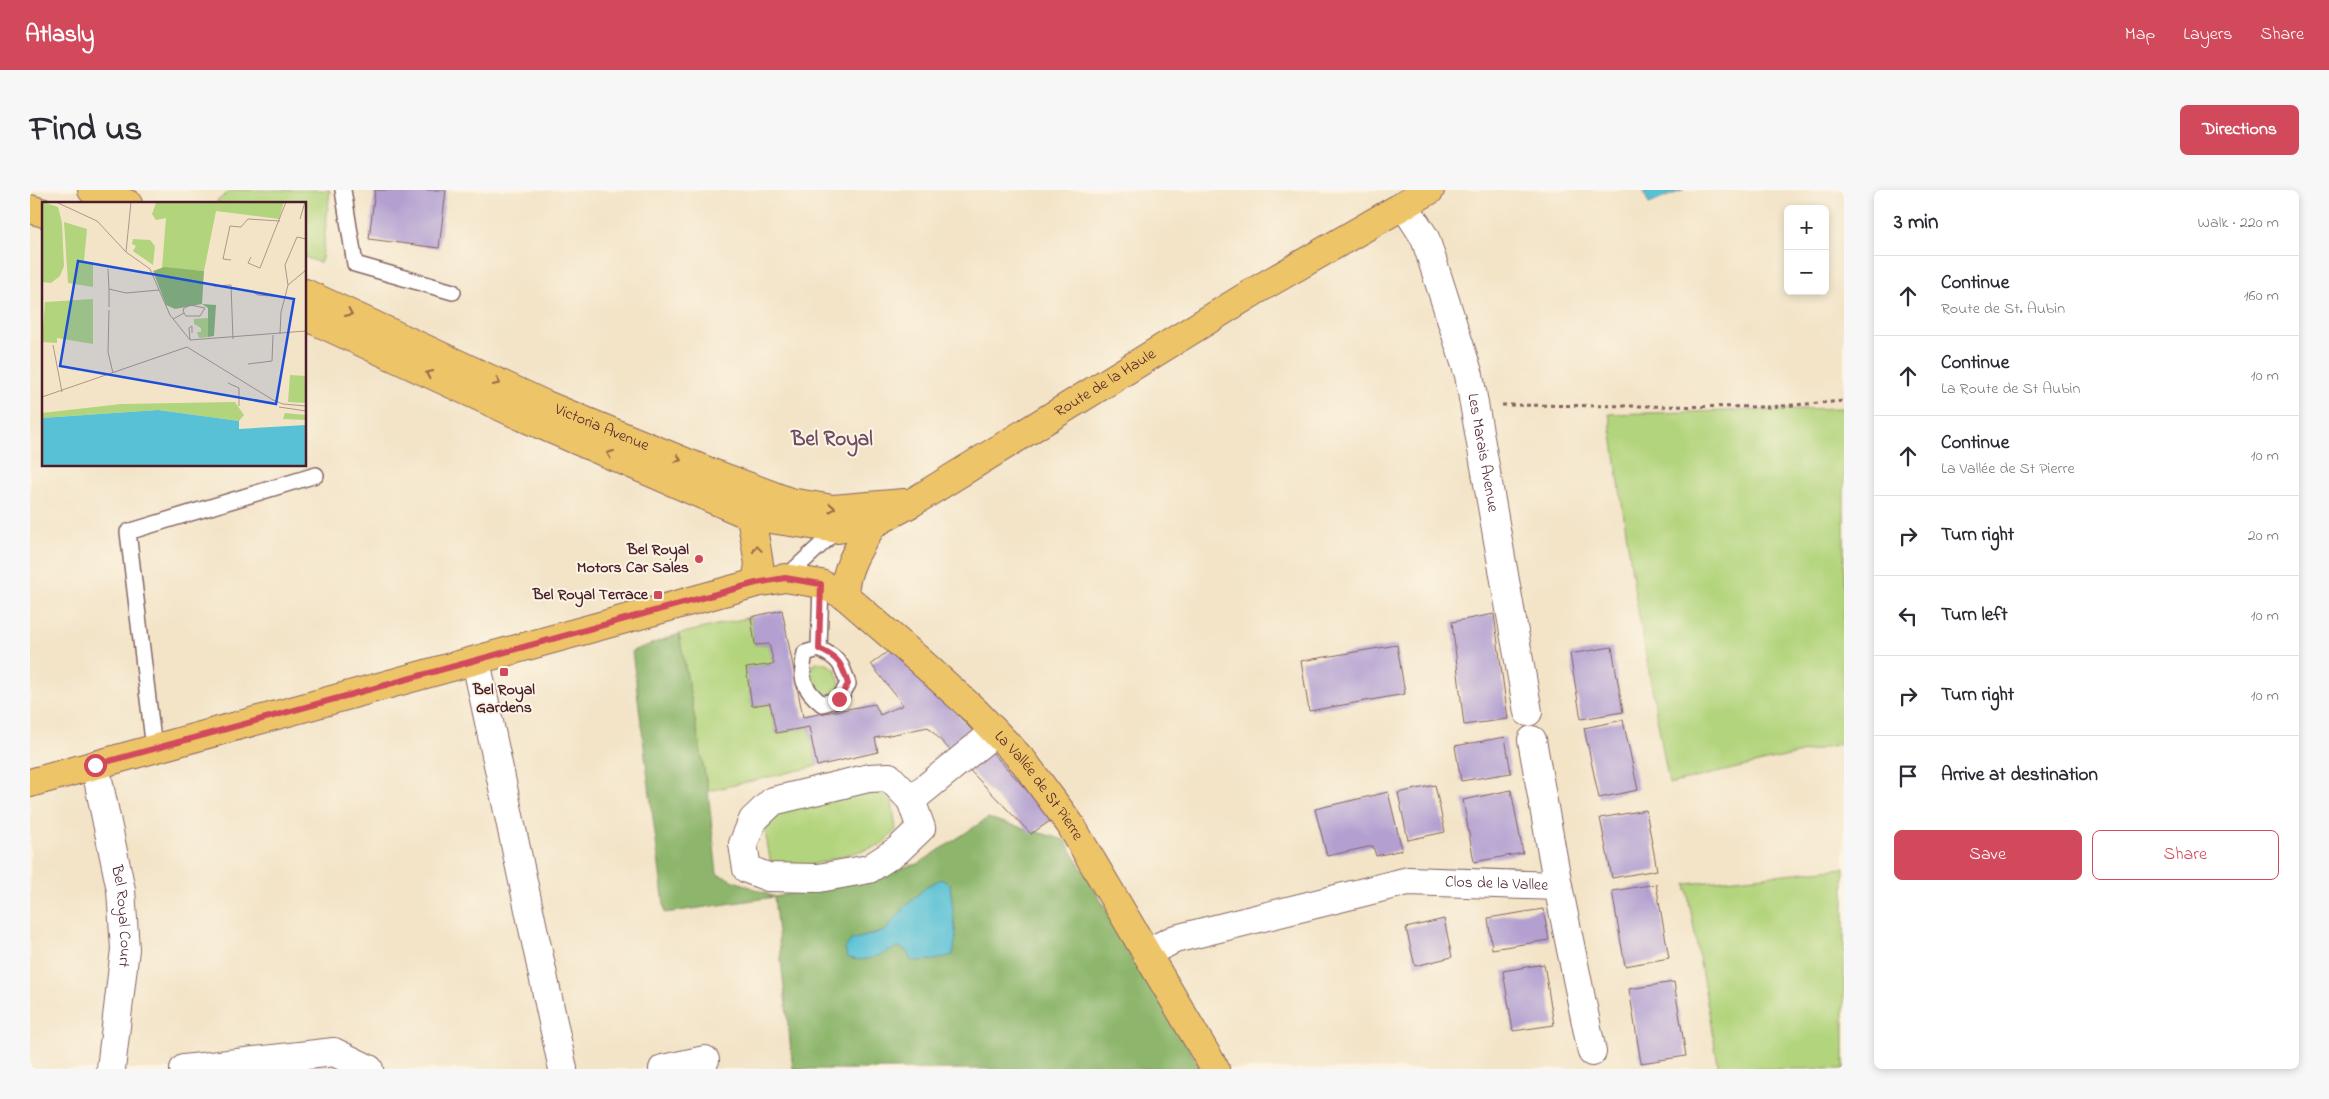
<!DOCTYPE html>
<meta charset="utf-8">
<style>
:root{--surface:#fff;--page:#f7f7f7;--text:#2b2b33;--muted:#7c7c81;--line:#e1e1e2;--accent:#d1495b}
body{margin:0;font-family:"Indie Flower",sans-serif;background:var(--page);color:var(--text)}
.controls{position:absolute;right:15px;top:15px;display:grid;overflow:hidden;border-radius:8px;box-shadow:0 2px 8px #0003}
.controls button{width:45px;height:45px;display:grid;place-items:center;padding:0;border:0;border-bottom:1px solid var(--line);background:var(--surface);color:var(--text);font:25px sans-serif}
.stop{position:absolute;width:15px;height:15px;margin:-11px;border:4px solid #d1495b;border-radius:50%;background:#fff}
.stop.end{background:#d1495b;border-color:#fff;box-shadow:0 1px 5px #0008}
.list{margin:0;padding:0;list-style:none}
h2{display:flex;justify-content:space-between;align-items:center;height:65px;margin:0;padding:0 20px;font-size:21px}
h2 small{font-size:16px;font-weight:400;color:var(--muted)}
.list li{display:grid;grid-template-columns:32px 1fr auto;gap:15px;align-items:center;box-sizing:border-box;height:80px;padding:0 20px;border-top:1px solid var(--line)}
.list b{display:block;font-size:19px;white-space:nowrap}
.list p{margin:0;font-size:16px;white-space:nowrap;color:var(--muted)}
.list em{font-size:16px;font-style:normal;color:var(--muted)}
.actions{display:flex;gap:10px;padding:15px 20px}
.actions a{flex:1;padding:11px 0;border:1px solid var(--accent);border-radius:8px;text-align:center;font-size:18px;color:var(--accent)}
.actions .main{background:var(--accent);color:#fff}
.icon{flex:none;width:28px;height:28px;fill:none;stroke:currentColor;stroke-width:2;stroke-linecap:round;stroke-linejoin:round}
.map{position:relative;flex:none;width:1814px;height:879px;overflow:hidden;border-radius:8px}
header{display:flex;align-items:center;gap:30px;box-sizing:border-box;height:70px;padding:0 25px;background:var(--accent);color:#fff}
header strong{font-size:24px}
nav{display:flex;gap:28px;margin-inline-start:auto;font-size:18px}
.intro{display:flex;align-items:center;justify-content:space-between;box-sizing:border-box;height:120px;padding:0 30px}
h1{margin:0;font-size:35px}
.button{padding:12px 22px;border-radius:8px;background:var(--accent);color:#fff;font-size:18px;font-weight:700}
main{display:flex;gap:30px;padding:0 30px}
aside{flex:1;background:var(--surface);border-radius:8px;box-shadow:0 2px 8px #0003}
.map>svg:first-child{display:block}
.green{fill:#b2d47c;stroke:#7e7a54}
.forest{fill:#8db66c;stroke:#6c6a4c}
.water{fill:#58c1d5;stroke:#517080}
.building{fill:#b3a0d1}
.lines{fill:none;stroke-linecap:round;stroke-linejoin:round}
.lane-casing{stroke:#856462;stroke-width:18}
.street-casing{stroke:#856462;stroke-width:30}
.primary-casing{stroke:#856462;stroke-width:30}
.highway-casing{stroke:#856462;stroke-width:30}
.path{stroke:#856462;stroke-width:3;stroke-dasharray:4 4;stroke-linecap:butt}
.lane{stroke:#fff;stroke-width:15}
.street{stroke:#fff;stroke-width:28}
.primary{stroke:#eec469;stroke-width:28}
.highway{stroke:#eec469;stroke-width:28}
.oneway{stroke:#946947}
.route{stroke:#d1495b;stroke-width:6}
.poi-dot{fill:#d1495b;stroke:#fcf5e5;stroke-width:2}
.labels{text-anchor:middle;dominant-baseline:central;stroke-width:4;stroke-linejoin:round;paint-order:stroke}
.street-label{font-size:16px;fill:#4a1f2b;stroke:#fcf5e5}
.poi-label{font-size:16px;font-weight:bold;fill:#4a1f2b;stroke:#fcf5e5;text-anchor:end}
.district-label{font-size:21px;font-weight:bold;fill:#6f4c65;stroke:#fcf5e5}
.inset-road{fill:none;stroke:#af9589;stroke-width:1}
.view{fill:#1d4ed8;fill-opacity:0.15;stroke:#1d4ed8;stroke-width:2.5}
.inset-edge{fill:none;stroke:#4a1f2b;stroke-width:2.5}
</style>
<header>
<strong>Atlasly</strong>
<nav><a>Map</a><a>Layers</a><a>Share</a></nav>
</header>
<div class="intro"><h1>Find us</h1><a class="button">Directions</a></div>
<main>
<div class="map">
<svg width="1814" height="879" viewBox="0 0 1814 879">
<rect width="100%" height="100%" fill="#fcf5e5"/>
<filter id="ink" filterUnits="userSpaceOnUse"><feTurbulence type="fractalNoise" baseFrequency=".02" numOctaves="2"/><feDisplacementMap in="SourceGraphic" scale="10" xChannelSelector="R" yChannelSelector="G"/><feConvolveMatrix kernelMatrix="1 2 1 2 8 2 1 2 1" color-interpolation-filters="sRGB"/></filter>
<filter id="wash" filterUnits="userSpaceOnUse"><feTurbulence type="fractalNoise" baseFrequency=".0096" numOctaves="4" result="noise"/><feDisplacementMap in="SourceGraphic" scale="20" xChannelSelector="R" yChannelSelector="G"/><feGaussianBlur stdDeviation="1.12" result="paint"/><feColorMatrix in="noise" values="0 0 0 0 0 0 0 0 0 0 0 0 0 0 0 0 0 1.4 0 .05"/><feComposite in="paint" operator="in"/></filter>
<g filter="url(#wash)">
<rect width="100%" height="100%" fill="#f3e4c8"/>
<path class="green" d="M202 0H300L292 68 290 73 275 67V14H187V11Z
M1814 218V553L1639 594 1605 403 1579 224Z
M721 427 725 455 739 454 744 474 716 478 722 516 740 513 746 543 779 537 787 576 678 601 649 444Z
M786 472 795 473 805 479 810 494 806 503 794 509 784 502 779 483Z
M851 600 862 611 866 640 851 655 761 681 741 674 735 641 745 624 803 604Z
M1814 678V879H1689L1656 694Z"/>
<path class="forest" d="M649 444 678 601 687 684 745 707 888 674 958 628 1035 650 1171 879H763L744 707 635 723 602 461Z"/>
<path class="water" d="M1613 0H1653L1619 14Z
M911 689 920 694 926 747 923 765 905 770 881 771 877 761 869 757C854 763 833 775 817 767L815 758 821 750 855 741 875 717 897 696Z"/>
<g id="blocks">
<path class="building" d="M345 0H416L409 58 339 49Z
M752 420 773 527 845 514 850 525 873 515 841 474 865 456 1023 629 1001 644 898 537 845 548 848 562 787 576 779 537 746 543 740 513 722 516 716 478 744 474 739 454 725 455 721 427Z
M1464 424 1478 529 1434 535 1422 432Z
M1367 455 1375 504 1279 521 1271 471Z
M1582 457 1593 522 1551 529 1540 464Z
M1593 530 1608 600 1569 608 1554 538Z
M1475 547 1481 583 1431 591 1425 556Z
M1405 595 1415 642 1378 650 1368 603Z
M1481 600 1493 663 1444 672 1433 610Z
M1358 602 1372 660 1346 666 1343 656 1297 666 1285 619Z
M1616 620 1627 680 1582 688 1570 628Z
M1626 694 1639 768 1595 776 1582 701Z
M1513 719 1519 750 1462 759 1458 728Z
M1414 729 1422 767 1385 776 1376 738Z
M1514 774 1524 835 1483 841 1473 781Z
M1644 792 1656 866 1611 873 1599 799Z"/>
</g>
</g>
<g filter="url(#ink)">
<use href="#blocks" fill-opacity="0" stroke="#856462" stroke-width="1"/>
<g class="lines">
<g class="lane-casing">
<path id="lane" d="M313 0 325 74 423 102
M755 388 808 339
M789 459 775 463C770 488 772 498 792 514L809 509 818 494C812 474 809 468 789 459L791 394
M124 559 98 342 286 285"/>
</g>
<g class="street-casing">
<g id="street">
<path id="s1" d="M1374 15 1395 48 1439 185 1498 522"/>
<path d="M446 471 533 879"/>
<path d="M1502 550 1528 696"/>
<path id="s2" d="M65 575 91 700 95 759 81 879"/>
<path d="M881 610 891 638 868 660 839 679 789 688 738 687 717 679 713 654 723 630 743 611 839 588 859 587 881 610 965 542"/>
<path id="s3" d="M1116 763 1145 749 1378 691 1528 696 1562 862"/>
<path d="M154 879 304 862 339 879"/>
<path d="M633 879 675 870"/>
</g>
</g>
<g class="primary-casing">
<g id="primary">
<path d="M721 326 729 374 726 393"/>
<path d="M814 405C815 378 829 357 843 334"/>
<path id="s4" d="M0 593 726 393 755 388 791 394 814 405 889 470 944 520 994 572 1040 634 1185 879"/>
</g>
</g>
<g class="highway-casing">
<g id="highway">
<path d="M62 0 98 14"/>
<path d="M0 19 14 23"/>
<path id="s5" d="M275 103 516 215 677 281 760 312 803 319 874 313"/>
<path id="s6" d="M275 126 493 227 721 326 808 339 843 334 883 312 1225 101 1400 0"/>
</g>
</g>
<path class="path" d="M1472 215 1739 217 1814 211"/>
<use href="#lane" class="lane"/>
<use href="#street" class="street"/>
<use href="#primary" class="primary"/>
<use href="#highway" class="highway"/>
</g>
<defs><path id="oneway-chevron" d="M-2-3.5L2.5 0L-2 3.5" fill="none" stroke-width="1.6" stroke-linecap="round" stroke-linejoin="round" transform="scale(1.25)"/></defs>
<g class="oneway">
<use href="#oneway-chevron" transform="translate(319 123) rotate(25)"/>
<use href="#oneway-chevron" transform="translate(399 184) rotate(-155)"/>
<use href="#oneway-chevron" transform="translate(467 192) rotate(25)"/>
<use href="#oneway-chevron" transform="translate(580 264) rotate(-156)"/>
<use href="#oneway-chevron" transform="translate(648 269) rotate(22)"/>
<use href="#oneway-chevron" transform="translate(802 318) rotate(2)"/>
<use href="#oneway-chevron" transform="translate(727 359) rotate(-98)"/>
</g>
</g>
<g class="lines" filter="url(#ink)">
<path class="route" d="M65 575 726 393 755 388 791 394 789 459C809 468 812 474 818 494L809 509"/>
</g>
<g class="poi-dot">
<circle cx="669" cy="369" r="5"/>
<rect x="623" y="400" width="10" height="10" rx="2.5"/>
<rect x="469" y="477" width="10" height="10" rx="2.5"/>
</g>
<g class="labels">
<g class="street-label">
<text stroke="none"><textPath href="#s6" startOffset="884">Route de la Haule</textPath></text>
<text stroke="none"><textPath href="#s5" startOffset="326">Victoria Avenue</textPath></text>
<text stroke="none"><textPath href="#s1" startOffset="262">Les Marais Avenue</textPath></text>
<text stroke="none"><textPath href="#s4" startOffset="1118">La Vallée de St Pierre</textPath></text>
<text stroke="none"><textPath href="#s3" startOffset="361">Clos de la Vallee</textPath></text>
<text stroke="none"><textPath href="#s2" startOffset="154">Bel Royal Court</textPath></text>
</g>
<g class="poi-label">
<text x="659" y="360">Bel Royal<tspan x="659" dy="18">Motors Car Sales</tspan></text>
<text x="618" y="405">Bel Royal Terrace</text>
<text x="474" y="500" text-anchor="middle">Bel Royal<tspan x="474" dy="18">Gardens</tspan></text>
</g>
<g class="district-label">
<text x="802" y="250">Bel Royal</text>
</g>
</g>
<g transform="translate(12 12)">
<rect width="264" height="264" fill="#f3e4c8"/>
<path d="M0 0 16 5 20 21 22 64 18 74 9 81 0 80ZM107 0H242L237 17 174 9 162 69 120 66 124 16 114 18 110 12 114 1ZM22 20 45 27 42 59 51 61V85L26 81ZM91 37 108 38 113 44 111 63 91 49 94 44 90 42ZM51 97V142L15 136V141L0 140 3 100ZM166 116V135L157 136 155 130H159V126L152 122V117ZM248 173 264 174V201L246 200ZM193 200 202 213 197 219 116 208 0 216V211L79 202ZM243 211 264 213V218L241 217Z" fill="#b2d47c"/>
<path d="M122 65 162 69 160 102 174 103 172 134 166 135V106L160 102 133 107 124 103 111 69Z" fill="#8db66c"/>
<path d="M116 208 197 219V227L264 223V264H0V216Z" fill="#58c1d5"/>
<path class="inset-road" d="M14 0 55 19 84 50 108 67 128 113 148 138 264 129M258 17 263 0M84 50 89 0M209 55 206 61 218 66 244 0M189 58 181 57 188 24 199 25 206 17 238 19M66 67 67 87 84 91 117 88M246 83 264 68M172 84 189 83 191 137M67 87V105M211 90 216 93 243 95 239 110 238 132M243 95 246 83 243 63 255 35 264 37M67 108 66 150 71 171M131 117 142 111 144 114H158L163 106 148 103 141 107 142 111M148 138 147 126 150 124V131M11 143 20 190M206 162 230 159 231 133M186 181 197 186V204M0 195 145 145 231 198 241 202 264 204M237 205 264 209"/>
<path class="view" d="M36 59 252 97 234 202 18 164Z"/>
<rect width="264" height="264" class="inset-edge"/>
</g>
</svg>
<div class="controls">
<button>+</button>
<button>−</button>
</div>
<div class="stop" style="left:65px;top:575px"></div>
<div class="stop end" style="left:809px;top:509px"></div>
</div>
<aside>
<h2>3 min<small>Walk · 220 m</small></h2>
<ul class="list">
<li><svg class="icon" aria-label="ahead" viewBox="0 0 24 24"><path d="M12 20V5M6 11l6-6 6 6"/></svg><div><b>Continue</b><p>Route de St. Aubin</p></div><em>160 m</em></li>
<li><svg class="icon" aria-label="ahead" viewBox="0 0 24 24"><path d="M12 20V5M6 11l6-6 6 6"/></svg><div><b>Continue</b><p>La Route de St Aubin</p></div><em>10 m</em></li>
<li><svg class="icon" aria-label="ahead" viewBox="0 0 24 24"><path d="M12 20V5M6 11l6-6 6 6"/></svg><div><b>Continue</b><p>La Vallée de St Pierre</p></div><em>10 m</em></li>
<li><svg class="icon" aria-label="right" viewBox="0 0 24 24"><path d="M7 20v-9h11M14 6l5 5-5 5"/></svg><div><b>Turn right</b></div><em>20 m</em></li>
<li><svg class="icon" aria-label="left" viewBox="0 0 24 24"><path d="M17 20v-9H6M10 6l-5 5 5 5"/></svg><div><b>Turn left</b></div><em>10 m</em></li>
<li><svg class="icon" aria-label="right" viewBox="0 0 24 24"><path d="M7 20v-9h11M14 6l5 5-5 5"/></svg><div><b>Turn right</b></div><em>10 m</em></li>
<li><svg class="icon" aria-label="arrive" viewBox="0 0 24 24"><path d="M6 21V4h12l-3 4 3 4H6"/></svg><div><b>Arrive at destination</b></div></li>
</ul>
<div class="actions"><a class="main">Save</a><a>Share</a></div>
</aside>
</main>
